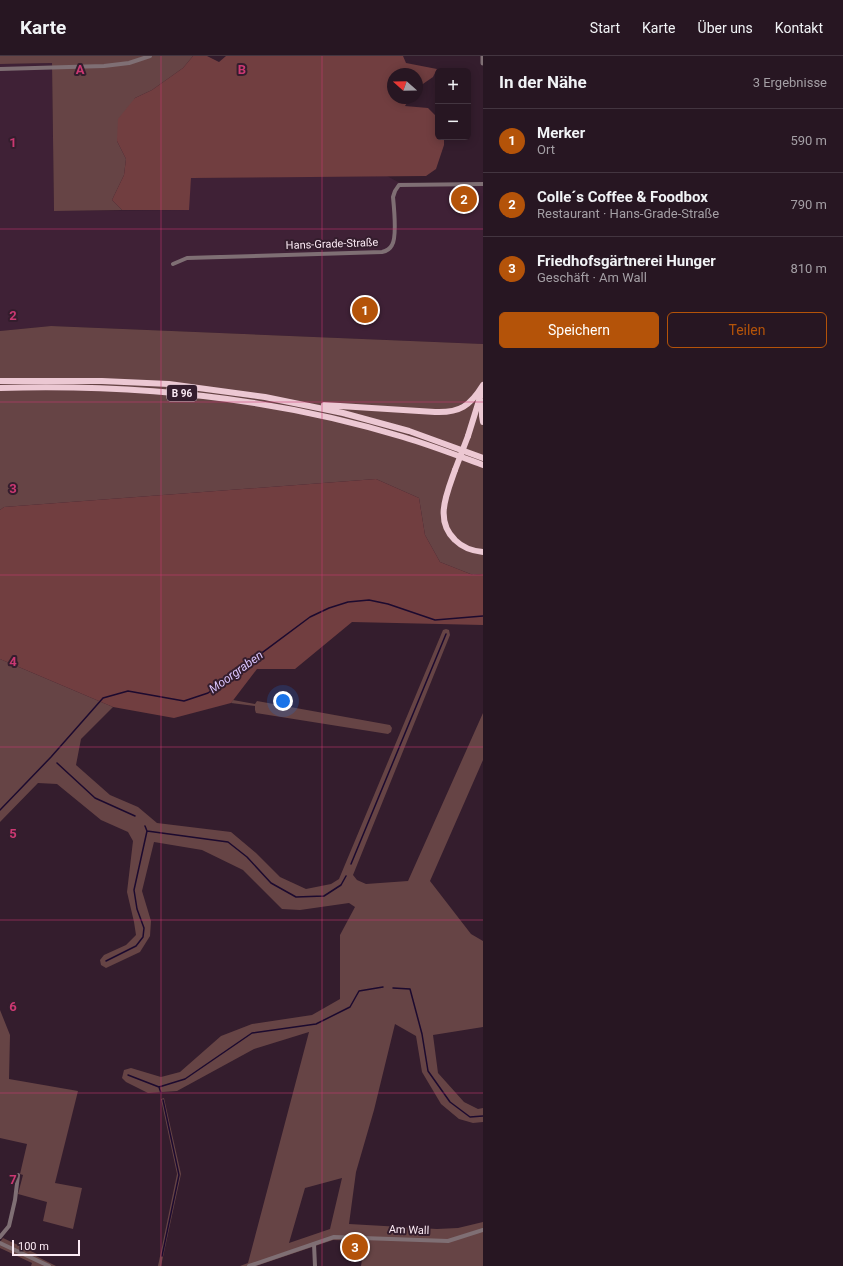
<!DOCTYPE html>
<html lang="de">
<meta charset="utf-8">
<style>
:root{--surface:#271622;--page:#2f1f2a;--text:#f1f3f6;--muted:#a49fa5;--line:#433540;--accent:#b45309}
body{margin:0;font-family:Roboto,sans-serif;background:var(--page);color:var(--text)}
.controls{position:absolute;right:12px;top:12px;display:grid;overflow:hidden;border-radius:6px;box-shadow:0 2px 10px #0003}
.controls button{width:36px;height:36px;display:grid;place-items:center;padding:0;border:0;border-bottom:1px solid var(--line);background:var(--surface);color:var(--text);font:20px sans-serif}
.compass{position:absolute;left:387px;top:12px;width:36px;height:36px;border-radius:50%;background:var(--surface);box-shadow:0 2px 10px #0003;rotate:290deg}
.scale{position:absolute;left:12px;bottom:10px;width:68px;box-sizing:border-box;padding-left:4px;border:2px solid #fbeaf4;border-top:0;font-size:11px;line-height:14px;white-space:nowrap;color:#fbeaf4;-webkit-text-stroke:3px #341d2d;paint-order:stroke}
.you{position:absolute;left:283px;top:645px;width:14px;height:14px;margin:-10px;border:3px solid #fff;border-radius:50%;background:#1a73e8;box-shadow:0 0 0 6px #1a73e833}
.badge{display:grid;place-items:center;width:26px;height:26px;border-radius:50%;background:var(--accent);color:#fff;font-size:13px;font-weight:700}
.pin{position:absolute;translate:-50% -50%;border:2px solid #fff;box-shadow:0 1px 4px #0006}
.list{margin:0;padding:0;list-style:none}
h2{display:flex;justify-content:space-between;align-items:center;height:52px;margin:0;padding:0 16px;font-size:17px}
h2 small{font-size:13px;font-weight:400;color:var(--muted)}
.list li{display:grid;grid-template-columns:26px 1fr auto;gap:12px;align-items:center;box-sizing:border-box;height:64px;padding:0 16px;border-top:1px solid var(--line)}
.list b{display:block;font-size:15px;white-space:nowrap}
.list p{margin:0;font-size:13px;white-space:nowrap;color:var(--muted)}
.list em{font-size:13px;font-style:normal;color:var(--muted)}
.actions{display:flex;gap:8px;padding:12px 16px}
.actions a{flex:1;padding:9px 0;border:1px solid var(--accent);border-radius:6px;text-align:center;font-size:14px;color:var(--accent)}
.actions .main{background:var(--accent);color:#fff}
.map{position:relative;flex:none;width:483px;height:1210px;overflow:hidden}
header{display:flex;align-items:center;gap:24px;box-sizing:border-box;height:56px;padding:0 20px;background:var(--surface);border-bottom:1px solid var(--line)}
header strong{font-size:19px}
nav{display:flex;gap:22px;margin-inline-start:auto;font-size:14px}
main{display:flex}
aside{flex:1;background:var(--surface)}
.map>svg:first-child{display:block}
.built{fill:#3f2136}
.green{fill:#664445;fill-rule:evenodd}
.forest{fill:#713e40}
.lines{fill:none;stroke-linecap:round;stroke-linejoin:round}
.stream{stroke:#1c0a2f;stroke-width:1.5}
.minor{stroke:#7f6f74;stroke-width:4}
.tertiary{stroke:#7f6f74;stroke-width:5}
.trunk{stroke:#ecc8d3;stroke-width:6}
.trunk-bridge{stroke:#ecc8d3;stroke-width:6}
.grid{fill:none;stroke:#cb3872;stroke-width:1;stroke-opacity:0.55}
.labels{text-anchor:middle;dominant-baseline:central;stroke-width:4;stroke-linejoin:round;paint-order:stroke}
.shield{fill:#341d2d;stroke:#bfacb8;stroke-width:1}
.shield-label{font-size:10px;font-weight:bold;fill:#fbeaf4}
.street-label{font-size:11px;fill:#fbeaf4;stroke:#341d2d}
.water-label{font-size:12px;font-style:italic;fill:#dbc5fe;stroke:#341d2d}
.grid-label{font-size:13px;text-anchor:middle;font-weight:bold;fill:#cb3872;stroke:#341d2d;stroke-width:4;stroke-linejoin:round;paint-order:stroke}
</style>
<header>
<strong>Karte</strong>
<nav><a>Start</a><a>Karte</a><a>Über uns</a><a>Kontakt</a></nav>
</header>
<main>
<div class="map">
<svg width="483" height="1210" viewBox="0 0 483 1210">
<rect width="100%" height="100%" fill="#341d2d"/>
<path class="built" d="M52 7 54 155 188 154 191 122 387 120 398 126 448 128H483V288L51 270 0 275V8Z"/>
<path class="green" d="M0 0H193L183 12 152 34 135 42 117 85 126 103 124 119 112 144 122 154 54 155 52 7 0 8Z
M51 270 483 288V518L473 519 440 506 425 479 419 442 376 423 4 451 0 454V275Z
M446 573 449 574 450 579 353 819 357 824 366 828 408 825 483 657V704L430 825 471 878 483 885V971L433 979 438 1017 464 1046 478 1053 483 1052V1066L473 1067 459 1063 441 1048 422 1016 416 980 395 968 374 1054 356 1116 349 1168 437 1173 458 1172 483 1166V1210H361L365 1185 333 1184 256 1210H240L248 1207 309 976 254 993 177 1035 148 1037 126 1026 122 1022 124 1014 131 1012 161 1021 180 1016 221 980 252 968 312 959 340 943V879L355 851 349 847 300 854 282 853 243 814 202 794 154 786 142 835 151 865 150 880 140 896 106 912 101 909 100 904 104 899 126 889 136 879 134 866 127 836 133 785 128 776 101 764 57 728 38 727 0 766V603L113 651 81 683 76 709 110 739 138 751 157 767 231 776 256 797 280 821 306 833 331 828 339 823 443 574ZM342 1122 330 1173 289 1187 305 1132Z
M233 644 255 648 257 645 390 669 392 672 391 676 388 678 256 657 255 654V650L231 647Z
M0 954 10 979 9 1023 78 1035 55 1127 82 1132 73 1173 43 1165 47 1146 18 1138 23 1119 20 1118 27 1088 0 1082Z
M164 1042 181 1118 161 1210H158L177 1118 161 1043Z
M3 1182 37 1198 36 1200 56 1210H31L32 1207 0 1192V1186Z"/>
<path class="forest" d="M193 0H207L219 6 226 0H403L406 7 437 13 433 21 417 32V18H393V42H410L405 50 428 52 438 62V81H444V89L436 113 426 120 191 122 189 154H122L112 144 124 119 126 103 117 85 118 63 135 42 152 34 183 12Z
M376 423 419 442 425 479 440 506 473 519 483 518V569L352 566 295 613H257L231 647 174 662 113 651 0 603V454L4 451Z"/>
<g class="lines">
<path class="stream" d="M57 707 95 742 135 760
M0 754 51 701 103 642 128 635 184 645 208 637 310 561 329 552 348 546 369 544 388 548 435 564 483 560
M145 770 147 775 228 786 247 801 271 827 296 841 324 840 341 829 346 820
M351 808 446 578
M106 905 136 890 143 881 144 872 137 853 134 834 147 775
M393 932 410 933 422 978 428 1015 450 1046 470 1061 483 1060
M128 1019 159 1031 185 1023 252 977 316 968 350 951 359 935 383 931
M159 1031 161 1037
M162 1200 179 1119 163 1044"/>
<path class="minor" d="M0 13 104 10 129 7 150 0
M173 208 187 202 382 196C387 195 390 193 392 189 397 181 394 151 393 141L395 135 399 129 483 128
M0 1181 9 1170 15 1144 18 1119
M0 1187 49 1210
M314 1188 315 1210
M249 1210 334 1181 448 1185 483 1174"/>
<path class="tertiary" d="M483 0V7"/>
<path class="trunk" d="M0 325H102L169 328 265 341 343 357 409 375 483 402
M0 332C136 328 272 341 403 381 430 389 456 399 483 409
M482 346V360L483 366
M324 349 435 356C460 357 470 350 483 329
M468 380 482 335
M455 414C447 437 434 464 455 484 463 492 472 495 483 496"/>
<path class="trunk-bridge" d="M455 414 468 380"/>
</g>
<path class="grid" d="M161 0V1210M322 0V1210M0 173H483M0 346H483M0 519H483M0 691H483M0 864H483M0 1037H483"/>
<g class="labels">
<rect class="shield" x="167" y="329" width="30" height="16" rx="3"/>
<g class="shield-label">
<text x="182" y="337">B 96</text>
</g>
<g class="street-label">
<text transform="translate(332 188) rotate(-2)">Hans-Grade-Straße</text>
<text transform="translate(409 1174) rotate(2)">Am Wall</text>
</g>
<g class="water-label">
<text transform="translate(236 616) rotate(-36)">Moorgraben</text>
</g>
</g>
<g class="grid-label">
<text x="80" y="18">A</text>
<text x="242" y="18">B</text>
<text x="13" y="91">1</text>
<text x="13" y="264">2</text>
<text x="13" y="437">3</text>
<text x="13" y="610">4</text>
<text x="13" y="782">5</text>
<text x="13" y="955">6</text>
<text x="13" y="1128">7</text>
</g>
</svg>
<div class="controls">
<button>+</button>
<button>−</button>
</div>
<svg class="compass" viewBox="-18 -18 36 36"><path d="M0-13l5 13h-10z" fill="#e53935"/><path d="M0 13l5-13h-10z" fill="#a49fa5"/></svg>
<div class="scale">100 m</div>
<div class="you"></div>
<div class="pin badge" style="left:365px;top:254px">1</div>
<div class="pin badge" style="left:464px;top:143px">2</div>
<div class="pin badge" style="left:355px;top:1191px">3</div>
</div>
<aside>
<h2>In der Nähe<small>3 Ergebnisse</small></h2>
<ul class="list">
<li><span class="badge">1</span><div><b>Merker</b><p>Ort</p></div><em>590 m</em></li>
<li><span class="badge">2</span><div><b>Colle´s Coffee &amp; Foodbox</b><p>Restaurant · Hans-Grade-Straße</p></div><em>790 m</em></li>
<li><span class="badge">3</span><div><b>Friedhofsgärtnerei Hunger</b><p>Geschäft · Am Wall</p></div><em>810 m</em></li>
</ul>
<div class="actions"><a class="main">Speichern</a><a>Teilen</a></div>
</aside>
</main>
